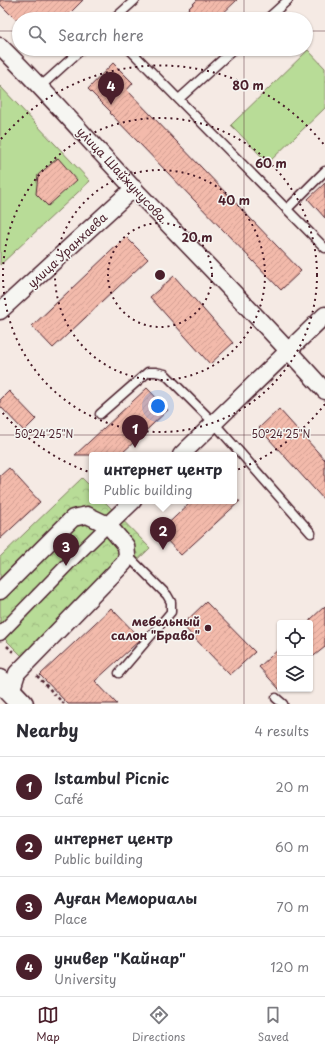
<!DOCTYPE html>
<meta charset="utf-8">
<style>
:root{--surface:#fff;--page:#f7f7f7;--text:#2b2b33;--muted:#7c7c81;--line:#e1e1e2;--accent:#4a1f2b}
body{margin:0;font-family:"Playpen Sans",sans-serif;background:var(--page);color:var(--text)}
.controls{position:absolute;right:12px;bottom:12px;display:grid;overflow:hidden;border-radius:4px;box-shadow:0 1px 3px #0004}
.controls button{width:36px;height:36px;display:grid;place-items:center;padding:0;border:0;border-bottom:1px solid var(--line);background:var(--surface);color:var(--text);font:20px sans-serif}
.you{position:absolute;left:158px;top:406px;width:14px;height:14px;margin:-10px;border:3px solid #fff;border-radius:50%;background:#1a73e8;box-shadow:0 0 0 6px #1a73e833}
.badge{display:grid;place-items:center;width:26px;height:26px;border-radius:50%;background:var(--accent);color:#fff;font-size:13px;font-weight:700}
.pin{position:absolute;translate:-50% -33px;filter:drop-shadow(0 1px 2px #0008)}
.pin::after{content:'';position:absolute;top:21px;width:14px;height:12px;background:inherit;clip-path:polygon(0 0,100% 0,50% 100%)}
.popup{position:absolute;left:89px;top:452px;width:148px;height:52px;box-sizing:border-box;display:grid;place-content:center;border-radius:4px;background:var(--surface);filter:drop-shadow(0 1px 3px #0005);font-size:13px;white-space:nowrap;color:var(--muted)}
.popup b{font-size:15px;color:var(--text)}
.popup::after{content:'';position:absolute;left:50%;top:100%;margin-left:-8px;border:8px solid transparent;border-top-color:var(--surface)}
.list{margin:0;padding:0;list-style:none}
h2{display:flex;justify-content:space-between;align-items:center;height:52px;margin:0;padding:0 16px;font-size:17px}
h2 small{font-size:13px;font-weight:400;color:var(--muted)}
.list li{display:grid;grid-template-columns:26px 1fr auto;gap:12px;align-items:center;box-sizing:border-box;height:60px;padding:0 16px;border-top:1px solid var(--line)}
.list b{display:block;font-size:15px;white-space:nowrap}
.list p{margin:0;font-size:13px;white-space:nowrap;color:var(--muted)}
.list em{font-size:13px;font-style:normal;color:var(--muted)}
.icon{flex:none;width:22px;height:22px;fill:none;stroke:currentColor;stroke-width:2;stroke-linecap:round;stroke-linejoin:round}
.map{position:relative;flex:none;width:325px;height:704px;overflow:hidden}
.search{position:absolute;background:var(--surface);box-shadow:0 1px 3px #0004;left:12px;right:12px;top:12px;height:44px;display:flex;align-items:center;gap:10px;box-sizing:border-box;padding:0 14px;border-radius:22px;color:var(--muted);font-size:15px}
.sheet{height:292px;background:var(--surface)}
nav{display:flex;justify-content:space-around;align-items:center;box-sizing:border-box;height:56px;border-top:1px solid var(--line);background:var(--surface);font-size:11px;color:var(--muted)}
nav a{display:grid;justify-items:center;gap:2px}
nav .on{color:var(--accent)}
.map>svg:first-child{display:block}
.park{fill:url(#park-crowns);stroke:#817e61}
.garden{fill:#b8dc97;stroke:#817e61}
.building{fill:url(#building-hatch);stroke:#4a1f2b}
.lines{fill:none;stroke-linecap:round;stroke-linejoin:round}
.service-casing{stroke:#4a1f2b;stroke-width:11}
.pedestrian-casing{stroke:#4a1f2b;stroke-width:15}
.minor-casing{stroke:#4a1f2b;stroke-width:19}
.secondary-casing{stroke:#4a1f2b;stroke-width:25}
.path{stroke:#4a1f2b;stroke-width:2.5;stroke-dasharray:3 3;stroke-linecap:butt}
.service{stroke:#f6f6f2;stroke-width:8}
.pedestrian{stroke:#f6f6f2;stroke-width:12}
.minor{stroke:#f6f6f2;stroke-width:16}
.secondary{stroke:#f6f6f2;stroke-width:22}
.ticks{fill:none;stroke:#4a1f2b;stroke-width:1;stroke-opacity:0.45}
.ring{fill:none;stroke:#4a1f2b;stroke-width:2;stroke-dasharray:2 4}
.poi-dot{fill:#4a1f2b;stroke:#f6f6f2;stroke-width:1.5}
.labels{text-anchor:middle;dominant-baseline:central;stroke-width:3;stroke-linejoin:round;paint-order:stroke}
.street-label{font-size:12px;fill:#4a1f2b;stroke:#f6f6f2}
.poi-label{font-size:12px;font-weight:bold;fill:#4a1f2b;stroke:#f6f6f2;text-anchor:end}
.ticks-label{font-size:10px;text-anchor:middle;fill:#4a1f2b;stroke:#f6f6f2;stroke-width:3;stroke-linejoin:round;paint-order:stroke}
.centre{fill:#4a1f2b;stroke:#f6f6f2;stroke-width:2}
.ring-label{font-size:12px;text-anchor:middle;font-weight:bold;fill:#4a1f2b;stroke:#f6f6f2;stroke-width:3;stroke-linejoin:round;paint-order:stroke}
</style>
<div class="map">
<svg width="325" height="704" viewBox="0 0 325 704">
<defs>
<pattern id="park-crowns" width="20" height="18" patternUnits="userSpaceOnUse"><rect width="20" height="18" fill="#b8dc97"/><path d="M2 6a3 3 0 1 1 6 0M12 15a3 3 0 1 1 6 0" fill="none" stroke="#a0bc82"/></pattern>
<pattern id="building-hatch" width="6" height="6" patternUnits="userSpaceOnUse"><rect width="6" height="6" fill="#f3baab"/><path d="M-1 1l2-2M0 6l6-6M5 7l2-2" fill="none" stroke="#d29f93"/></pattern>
</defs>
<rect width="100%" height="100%" fill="#f5eae4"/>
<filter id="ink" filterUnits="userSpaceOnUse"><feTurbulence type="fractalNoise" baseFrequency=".025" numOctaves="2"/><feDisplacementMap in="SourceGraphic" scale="8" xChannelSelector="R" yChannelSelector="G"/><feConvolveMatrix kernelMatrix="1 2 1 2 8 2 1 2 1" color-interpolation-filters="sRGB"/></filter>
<g filter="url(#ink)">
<path class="park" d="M82 478 92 488V501H104L150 548 30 664 0 634V557Z"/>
<path class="garden" d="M308 50 325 68V108L268 163 231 125Z
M0 86 90 181 0 265Z"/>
<path class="building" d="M0 0H83L64 19H15L0 4Z
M197 0H237L217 19H178Z
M113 63 133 83 127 90 301 271 281 290 110 113 111 112 88 89Z
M58 158 77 180 48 206 36 194 38 175Z
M325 183V218L308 199Z
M126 237 148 259 53 348 32 326Z
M174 276 233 343 210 364 150 297Z
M147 388 168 410 120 455H75Z
M9 391 36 419 24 431 0 406V400Z
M279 409 325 460V501L259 428Z
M9 468 40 502 0 539V476Z
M192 501H240L181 555 159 532Z
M206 602 255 652 230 675 182 625Z
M325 606V647L310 659V620Z
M111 608 141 639 95 681 117 704H68L40 675Z
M280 648V690L259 667Z"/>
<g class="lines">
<g class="service-casing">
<path id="service" d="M114 19 135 0
M267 19 288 0
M129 49 325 248
M41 86 82 49
M179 99 234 49
M287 209 325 171
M100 414 148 372H156L165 374 214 423 311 533
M119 673 171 612V602L167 595 127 555
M276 698 283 704"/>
</g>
<g class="pedestrian-casing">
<path id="pedestrian" d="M0 634 68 564 108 525"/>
</g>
<g class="minor-casing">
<path id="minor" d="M0 46C47 92 90 142 135 190 199 256 263 322 325 391
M0 311 134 188
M181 455 325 315
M108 525 133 501
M0 591 73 518 87 515 108 525 126 546 127 555 124 563 17 673 11 692"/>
</g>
<g class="secondary-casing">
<path id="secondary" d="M0 681 22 704"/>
</g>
<path class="path" d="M7 646 15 654
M37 676 64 704"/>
<use href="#service" class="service"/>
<use href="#pedestrian" class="pedestrian"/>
<use href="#minor" class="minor"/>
<use href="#secondary" class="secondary"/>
</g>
</g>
<path class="ticks" d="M244 0V19M0 31H19M306 31H325M244 49V704M0 435H325"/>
<g class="ring">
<circle cx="160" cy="275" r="52"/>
<circle cx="160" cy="275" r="105"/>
<circle cx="160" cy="275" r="157"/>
<path d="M325 404A209 209 0 0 1 1 411M1 139A209 209 0 0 1 325 146"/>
</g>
<circle class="poi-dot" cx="208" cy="628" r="4"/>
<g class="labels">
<g class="street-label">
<text transform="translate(122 174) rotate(47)">улица Шайжунусова</text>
<text transform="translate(67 250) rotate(-43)">улица Уранхаева</text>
</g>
<g class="poi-label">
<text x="200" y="621">мебельный<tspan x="200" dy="14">салон "Браво"</tspan></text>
</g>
</g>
<g class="ticks-label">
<text x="44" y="438">50°24'25"N</text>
<text x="281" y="438">50°24'25"N</text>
</g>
<circle cx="160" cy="275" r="6" class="centre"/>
<g class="ring-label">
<text x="248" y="90">80 m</text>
<text x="271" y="168">60 m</text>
<text x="234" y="205">40 m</text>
<text x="197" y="242">20 m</text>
</g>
</svg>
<div class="controls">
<button><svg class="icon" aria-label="locate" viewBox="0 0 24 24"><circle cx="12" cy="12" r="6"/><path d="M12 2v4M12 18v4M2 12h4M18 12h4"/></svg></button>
<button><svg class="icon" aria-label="layers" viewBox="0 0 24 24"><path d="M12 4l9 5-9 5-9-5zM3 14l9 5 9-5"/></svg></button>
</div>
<div class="you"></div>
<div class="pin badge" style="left:135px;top:448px">1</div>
<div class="pin badge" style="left:163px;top:550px">2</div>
<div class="popup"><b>интернет центр</b>Public building</div>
<div class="pin badge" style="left:66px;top:566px">3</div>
<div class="pin badge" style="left:111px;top:105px">4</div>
<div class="search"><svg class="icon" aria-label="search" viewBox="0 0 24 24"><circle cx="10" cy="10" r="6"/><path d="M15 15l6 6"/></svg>Search here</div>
</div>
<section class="sheet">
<h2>Nearby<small>4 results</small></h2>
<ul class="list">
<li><span class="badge">1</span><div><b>Istambul Picnic</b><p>Café</p></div><em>20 m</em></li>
<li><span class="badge">2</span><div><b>интернет центр</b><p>Public building</p></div><em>60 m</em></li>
<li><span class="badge">3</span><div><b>Ауған Мемориалы</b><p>Place</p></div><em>70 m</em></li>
<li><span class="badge">4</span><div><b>универ &quot;Кайнар&quot;</b><p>University</p></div><em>120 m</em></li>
</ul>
</section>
<nav>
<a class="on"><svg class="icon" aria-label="map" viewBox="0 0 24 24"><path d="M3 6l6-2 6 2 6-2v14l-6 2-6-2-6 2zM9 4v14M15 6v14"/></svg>Map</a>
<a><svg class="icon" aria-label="directions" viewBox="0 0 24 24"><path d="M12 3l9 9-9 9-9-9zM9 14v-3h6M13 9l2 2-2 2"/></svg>Directions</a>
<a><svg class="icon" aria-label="saved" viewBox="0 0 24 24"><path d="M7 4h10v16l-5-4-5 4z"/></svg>Saved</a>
</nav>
